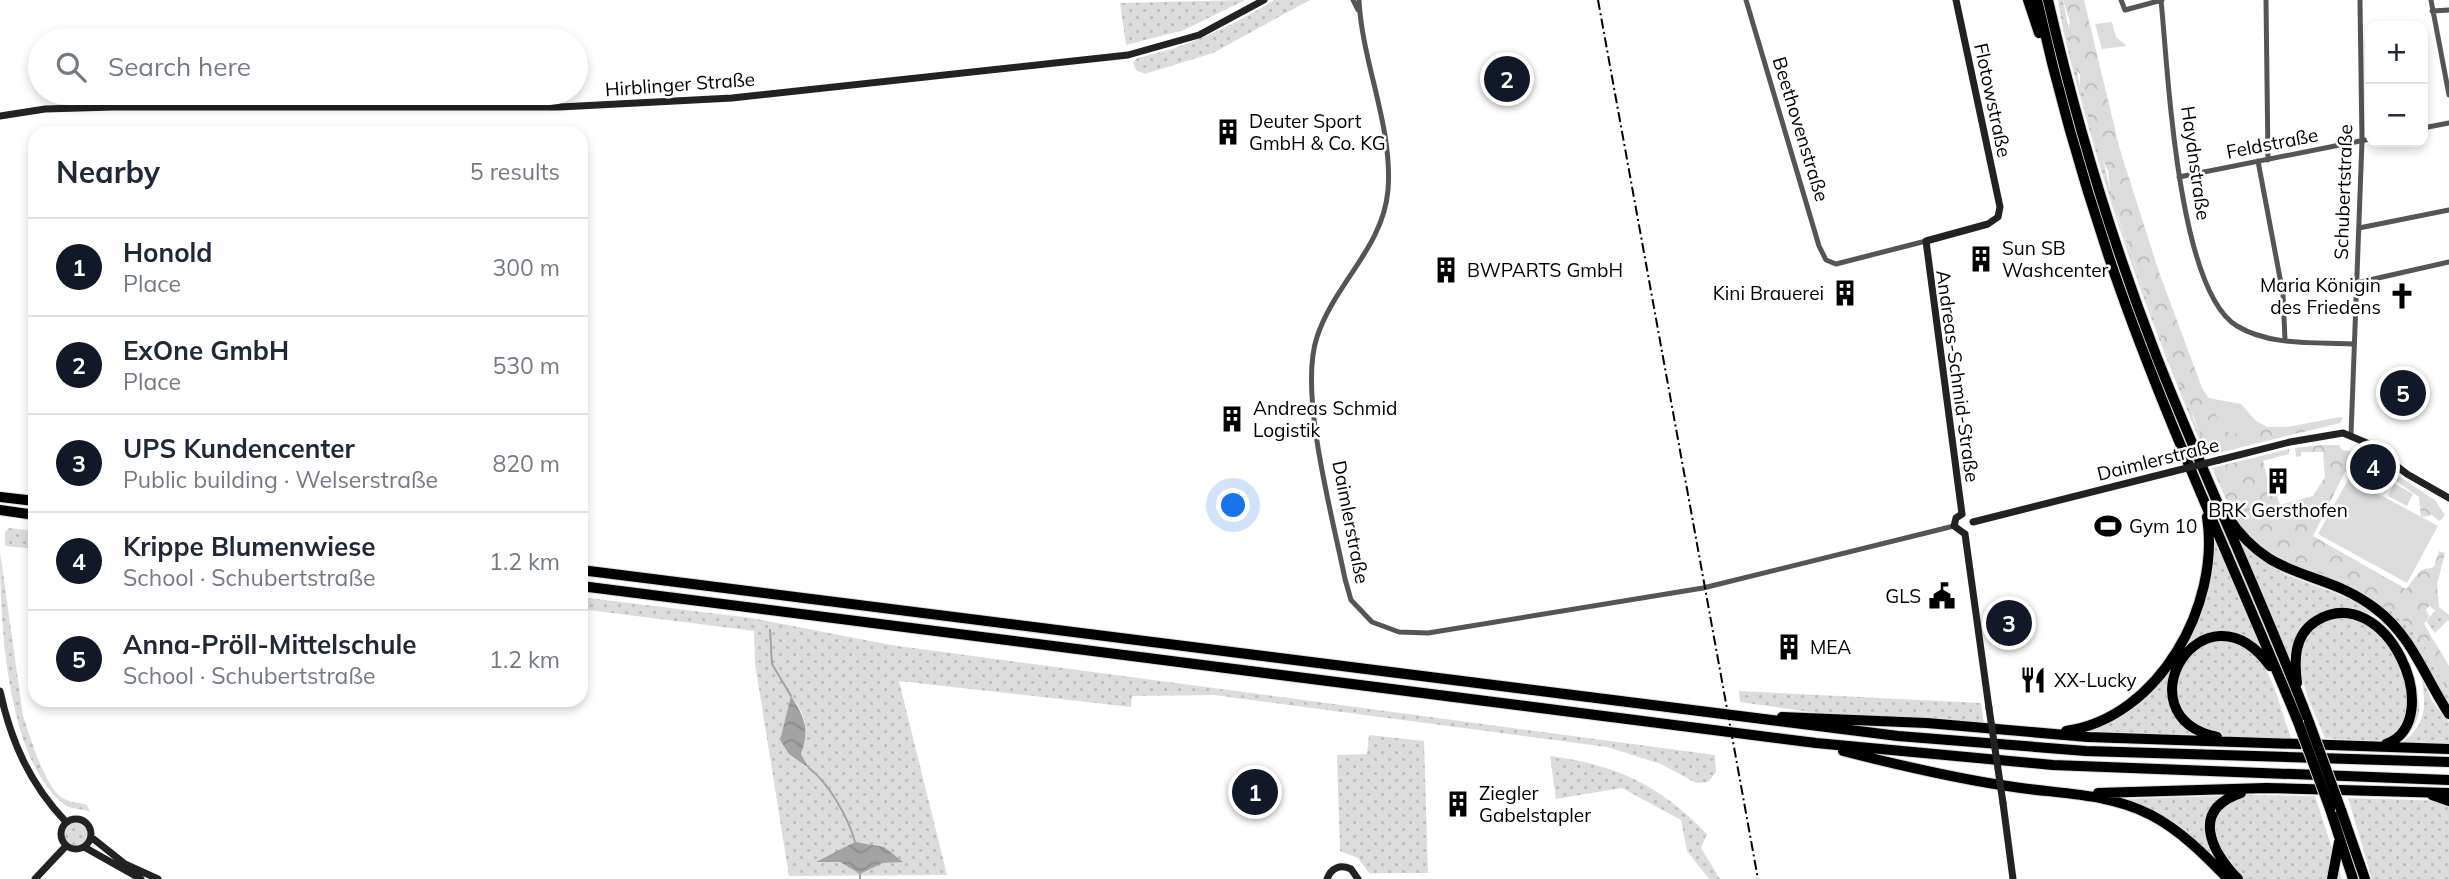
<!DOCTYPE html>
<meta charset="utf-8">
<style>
:root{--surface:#fff;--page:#f2f2f3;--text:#1f2937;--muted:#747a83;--line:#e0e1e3;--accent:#111827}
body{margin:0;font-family:Mulish,sans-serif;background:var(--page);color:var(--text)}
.controls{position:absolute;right:21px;top:21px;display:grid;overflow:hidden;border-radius:14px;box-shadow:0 4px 10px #0003}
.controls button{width:63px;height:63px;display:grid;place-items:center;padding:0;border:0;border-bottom:2px solid var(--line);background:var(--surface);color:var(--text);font:35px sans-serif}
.you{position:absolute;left:1234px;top:506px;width:24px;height:24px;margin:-18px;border:5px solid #fff;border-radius:50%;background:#1a73e8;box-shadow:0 0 0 10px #1a73e833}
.badge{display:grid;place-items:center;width:46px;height:46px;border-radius:50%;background:var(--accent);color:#fff;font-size:23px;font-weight:700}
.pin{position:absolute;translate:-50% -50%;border:4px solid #fff;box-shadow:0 2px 7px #0006}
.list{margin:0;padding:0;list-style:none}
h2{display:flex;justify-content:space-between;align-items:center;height:91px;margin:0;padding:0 28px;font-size:30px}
h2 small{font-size:23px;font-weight:400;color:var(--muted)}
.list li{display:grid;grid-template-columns:46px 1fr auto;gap:21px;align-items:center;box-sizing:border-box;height:98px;padding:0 28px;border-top:2px solid var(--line)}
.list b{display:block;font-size:26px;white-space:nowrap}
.list p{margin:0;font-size:23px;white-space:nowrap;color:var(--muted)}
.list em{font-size:23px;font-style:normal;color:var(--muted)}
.icon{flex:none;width:38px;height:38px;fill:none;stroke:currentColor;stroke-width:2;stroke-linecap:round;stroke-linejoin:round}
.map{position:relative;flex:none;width:2449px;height:879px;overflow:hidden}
.search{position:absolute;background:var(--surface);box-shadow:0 4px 10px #0003;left:28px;top:28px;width:560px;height:77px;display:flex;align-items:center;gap:18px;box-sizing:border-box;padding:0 24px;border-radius:38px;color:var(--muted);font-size:26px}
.panel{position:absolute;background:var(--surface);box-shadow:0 4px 10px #0003;left:28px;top:126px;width:560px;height:581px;border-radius:21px}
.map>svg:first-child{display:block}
.grass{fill:url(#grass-dots);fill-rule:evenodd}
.forest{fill:url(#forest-crowns)}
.park{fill:#dcdcdc}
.water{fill:url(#water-waves)}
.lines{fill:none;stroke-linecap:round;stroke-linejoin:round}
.stream{stroke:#a3a3a3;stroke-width:2}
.highway-casing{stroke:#dbdbdb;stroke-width:12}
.street{stroke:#555;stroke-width:5}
.secondary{stroke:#222;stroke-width:7}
.highway{stroke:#000;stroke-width:10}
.rail{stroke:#000;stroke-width:2;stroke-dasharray:10 3.5 2 3.5;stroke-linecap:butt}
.highway-bridge-casing{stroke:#dbdbdb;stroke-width:12;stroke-linecap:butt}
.secondary-bridge{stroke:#222;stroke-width:7}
.highway-bridge{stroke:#000;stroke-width:10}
.labels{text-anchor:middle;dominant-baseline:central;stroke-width:5;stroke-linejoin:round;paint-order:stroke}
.street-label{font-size:19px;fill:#000;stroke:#fff}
.poi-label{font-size:19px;fill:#000;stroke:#fff;text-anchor:start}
</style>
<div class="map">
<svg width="2449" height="879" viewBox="0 0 2449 879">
<defs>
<pattern id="grass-dots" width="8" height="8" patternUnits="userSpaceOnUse" patternTransform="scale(1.75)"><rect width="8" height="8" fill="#dcdcdc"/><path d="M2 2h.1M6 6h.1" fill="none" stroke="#bbb" stroke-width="1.8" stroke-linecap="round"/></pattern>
<pattern id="forest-crowns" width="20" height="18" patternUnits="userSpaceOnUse" patternTransform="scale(1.75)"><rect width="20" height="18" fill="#dcdcdc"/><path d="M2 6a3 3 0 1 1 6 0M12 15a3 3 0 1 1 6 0" fill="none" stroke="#bbb"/></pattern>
<pattern id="water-waves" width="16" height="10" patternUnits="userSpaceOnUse" patternTransform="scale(1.75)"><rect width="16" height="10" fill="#a3a3a3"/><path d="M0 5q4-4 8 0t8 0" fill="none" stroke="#8b8b8b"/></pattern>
</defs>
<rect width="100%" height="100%" fill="#fff"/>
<path class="grass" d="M1245 0 1184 30 1126 45 1120 3Z
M1274 0H1310L1213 53 1145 74 1136 70 1133 63 1137 58C1186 48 1231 27 1274 0Z
M2058 0H2063L2080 87 2088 99 2117 216 2165 350 2173 361 2177 380 2191 404 2193 418 2210 455 2205 453C2160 346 2119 237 2088 125 2077 84 2064 42 2058 0Z
M2235 519 2267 550 2294 565 2344 581 2398 615 2425 646 2449 696V711L2395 621 2258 549Z
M2212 527 2264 653C2193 588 2133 698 2196 735L2087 731 2106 723 2173 659 2210 578Z
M9 528 35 531V549L5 546V532Z
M2236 534C2250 550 2264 564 2283 573 2318 589 2347 593 2378 617 2336 600 2296 610 2290 661Z
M0 551 23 716C30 736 44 785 61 797 69 803 78 802 87 805L90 812C83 808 72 810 65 805 6 761 0 618 0 551Z
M581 597 751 618 891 645 1715 755 1716 772 1708 782 1696 783 1661 764 1607 747 1214 695 1132 696 1131 707 899 681 947 875 789 876 755 664 754 631 581 609ZM791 697C807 715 809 731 801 754L808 766 780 740ZM817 862H902L883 863 860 874 840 862Z
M2435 611 2448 620 2435 633 2426 621Z
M2350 615C2359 619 2372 623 2379 629 2404 652 2449 728 2390 739 2370 743 2345 739 2325 738 2314 709 2278 647 2318 624 2327 619 2340 618 2350 615Z
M2213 641C2270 640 2275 694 2291 738 2266 738 2233 742 2208 735 2184 727 2170 697 2177 672 2181 658 2200 646 2213 641Z
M2421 675 2432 701 2449 722V744L2403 742C2428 723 2426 704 2421 675Z
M1739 691 1981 703 1984 724 1817 713 1740 702Z
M1369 735 1424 741 1428 873H1369L1358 858 1340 851 1337 755 1367 754Z
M1550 756C1618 765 1659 785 1707 834L1701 848 1720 879H1709L1687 851 1681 820 1622 788 1556 799Z
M2247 795 2315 796 2342 879H2230L2209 858 2121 799Z
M2348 798 2449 801V879H2372Z
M64 834a12 12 0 1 1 24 0a12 12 0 1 1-24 0Z"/>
<path class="forest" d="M2063 0H2084L2120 150 2159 272 2202 388 2216 409 2219 421 2242 435 2268 427H2287L2340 417 2343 418 2340 423 2210 455C2197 430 2191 405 2177 380 2171 370 2174 360 2165 350L2112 201 2108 171 2097 147 2088 99 2080 87V75L2076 70 2067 33 2070 22Z
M2320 445H2339L2342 450 2367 454 2357 473 2345 472 2313 536 2406 589 2421 570 2434 567 2439 551 2445 553 2437 585 2439 607 2449 615V621L2429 606 2426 610 2429 616 2424 624 2449 666V696L2425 646 2398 615 2344 581 2294 565 2267 550 2235 519 2212 468 2289 449V454L2263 461 2267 477 2271 476 2280 505 2313 496 2325 477 2323 452H2301V456L2296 457 2295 448Z
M2373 459 2435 500 2445 515 2442 519 2439 521 2432 515 2421 517 2419 497 2370 463Z"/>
<path class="park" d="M2112 22 2116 37 2127 46 2102 49 2095 24Z
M2208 398 2241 404 2256 421 2268 427 2242 435 2224 431Z
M2349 478 2438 526 2407 583 2318 534Z
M2394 483 2413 494 2407 506 2388 496Z"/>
<path class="water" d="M791 696C805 718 810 729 801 754L809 768 789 754 780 740Z
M855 842 884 847 903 862 883 863 860 874 840 862H816Z"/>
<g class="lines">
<path class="stream" d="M770 630 772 664 791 696
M809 768C829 783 849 819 855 842
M860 874V879"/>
<g class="highway-casing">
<path id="highway" d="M2028 0 2039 33
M2037 0C2058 93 2084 185 2115 275 2168 427 2237 573 2298 722
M2048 0C2076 121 2111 239 2156 355 2204 478 2262 598 2309 722
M0 497 35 501
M0 510 35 515
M2228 517C2272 584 2322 567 2376 609 2412 636 2425 678 2449 714
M581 570 1898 736 2086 751 2449 762
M581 586 1816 743 2053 765 2449 780
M2297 683C2294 660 2294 635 2316 621 2386 578 2449 721 2386 744
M1782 717 1927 723 2088 737 2449 749
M2066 731C2159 718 2221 604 2207 517
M2217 737C2118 715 2204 576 2270 666
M1843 751C1902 766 1961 780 2021 788 2065 794 2110 794 2151 815 2180 830 2205 855 2228 879
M2098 793 2266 788 2449 793
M2432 795 2449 801
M2330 809 2353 879
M2341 810 2365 879
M2238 879C2211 851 2190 810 2241 793
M2332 879 2339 842"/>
</g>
<path class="street" d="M1353 0 1358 10
M1359 0C1362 63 1393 126 1388 190 1383 248 1334 284 1317 337 1298 393 1333 518 1345 579L1351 600 1372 622 1399 632 1428 633 1703 588 1954 526
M1746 0 1819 246 1826 260 1836 264 1926 241
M2121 0 2125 10 2162 0
M2161 0C2168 68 2177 290 2237 326 2270 346 2314 342 2352 344
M2266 0 2268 160
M2431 0 2449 95
M2432 11 2449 10
M2423 128 2449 123
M2258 161 2283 294 2285 340
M2179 177 2370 139
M2359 228 2449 210
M2356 283 2449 262
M2351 435 2362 141 2360 0"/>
<path class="secondary" d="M1956 0 2000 207 1998 217 1988 224 1926 241 1962 514
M0 116 45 109 113 107H560L732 98 1128 55 1199 35 1264 0
M2219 460 2290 442 2343 433 2367 443 2407 474 2449 498
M1962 514 1956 518 1954 526 1965 534
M1973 522 2171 472
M1965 534 1989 708
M0 691C11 742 30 784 66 822
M2003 803 2013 879
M61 834a15 15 0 1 1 30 0a15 15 0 1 1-30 0Z
M91 837 125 864 158 879
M84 847 141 879
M35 879 66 846
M1327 879C1331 868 1340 864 1351 869L1358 879"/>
<use href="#highway" class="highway"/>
<path class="rail" d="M1598 0 1758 879"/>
<g class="highway-bridge-casing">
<path id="highway-bridge" d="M2298 722 2330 809
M2309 722 2341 810"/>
</g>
<path class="secondary-bridge" d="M2171 472 2219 460
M1989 708 2003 803"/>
<use href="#highway-bridge" class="highway-bridge"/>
</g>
<defs>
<g id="building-bare" transform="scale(2.1)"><path d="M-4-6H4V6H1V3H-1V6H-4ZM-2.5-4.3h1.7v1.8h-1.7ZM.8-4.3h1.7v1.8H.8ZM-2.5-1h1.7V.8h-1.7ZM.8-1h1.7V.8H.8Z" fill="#000" stroke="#fff" stroke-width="2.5" paint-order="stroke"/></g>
<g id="church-bare" transform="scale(2.1)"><path d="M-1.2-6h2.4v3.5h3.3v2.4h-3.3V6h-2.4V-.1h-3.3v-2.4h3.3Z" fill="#000" stroke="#fff" stroke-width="2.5" paint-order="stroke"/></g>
<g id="stadium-bare" transform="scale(2.1)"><path d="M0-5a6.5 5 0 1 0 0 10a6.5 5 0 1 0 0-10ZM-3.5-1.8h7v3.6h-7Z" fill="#000" stroke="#fff" stroke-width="2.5" paint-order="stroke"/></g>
<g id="civic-bare" transform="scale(2.1)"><path d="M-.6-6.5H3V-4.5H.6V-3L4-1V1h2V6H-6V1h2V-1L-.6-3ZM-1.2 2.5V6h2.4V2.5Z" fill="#000" stroke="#fff" stroke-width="2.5" paint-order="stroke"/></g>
<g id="restaurant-bare" transform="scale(2.1)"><path d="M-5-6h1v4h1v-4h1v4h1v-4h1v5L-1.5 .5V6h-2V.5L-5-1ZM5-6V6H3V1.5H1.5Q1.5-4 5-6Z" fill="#000" stroke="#fff" stroke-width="2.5" paint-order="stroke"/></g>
</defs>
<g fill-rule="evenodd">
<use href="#building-bare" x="1228" y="132"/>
<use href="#building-bare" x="1981" y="259"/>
<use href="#building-bare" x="1446" y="270"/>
<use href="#building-bare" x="1845" y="293"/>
<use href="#church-bare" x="2402" y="296"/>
<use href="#building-bare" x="1232" y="419"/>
<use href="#building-bare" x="2278" y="481"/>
<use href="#stadium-bare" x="2108" y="526"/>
<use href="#civic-bare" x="1942" y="596"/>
<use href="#building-bare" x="1789" y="647"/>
<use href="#restaurant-bare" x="2033" y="680"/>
<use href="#building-bare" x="1458" y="804"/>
</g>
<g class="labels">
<g class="street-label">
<text transform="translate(680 84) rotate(-4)">Hirblinger Straße</text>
<text transform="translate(1993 100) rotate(78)">Flotowstraße</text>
<text transform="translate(1801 129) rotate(73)">Beethovenstraße</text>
<text transform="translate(2272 143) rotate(-11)">Feldstraße</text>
<text transform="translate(2196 163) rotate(82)">Haydnstraße</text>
<text transform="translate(2343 192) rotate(-88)">Schubertstraße</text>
<text transform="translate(1958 376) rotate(82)">Andreas-Schmid-Straße</text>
<text transform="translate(2158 459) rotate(-14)">Daimlerstraße</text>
<text transform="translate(1351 522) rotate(79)">Daimlerstraße</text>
</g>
<g class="poi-label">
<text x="1249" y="121">Deuter Sport<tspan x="1249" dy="22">GmbH &amp; Co. KG</tspan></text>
<text x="2002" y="248">Sun SB<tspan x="2002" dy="22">Washcenter</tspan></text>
<text x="1467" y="270">BWPARTS GmbH</text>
<text x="2381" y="285" text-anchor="end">Maria Königin<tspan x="2381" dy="22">des Friedens</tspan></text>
<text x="1824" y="293" text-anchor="end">Kini Brauerei</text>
<text x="1253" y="408">Andreas Schmid<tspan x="1253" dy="22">Logistik</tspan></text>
<text x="2278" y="510" text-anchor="middle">BRK Gersthofen</text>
<text x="2129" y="526">Gym 10</text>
<text x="1921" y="596" text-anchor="end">GLS</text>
<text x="1810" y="647">MEA</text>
<text x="2054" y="680">XX-Lucky</text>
<text x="1479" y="793">Ziegler<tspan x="1479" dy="22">Gabelstapler</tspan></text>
</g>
</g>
</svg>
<div class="controls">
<button>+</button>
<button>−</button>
</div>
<div class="you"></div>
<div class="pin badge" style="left:1255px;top:792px">1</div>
<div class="pin badge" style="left:1507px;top:79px">2</div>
<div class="pin badge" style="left:2009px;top:623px">3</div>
<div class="pin badge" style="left:2373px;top:467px">4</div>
<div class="pin badge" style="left:2403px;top:393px">5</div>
<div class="search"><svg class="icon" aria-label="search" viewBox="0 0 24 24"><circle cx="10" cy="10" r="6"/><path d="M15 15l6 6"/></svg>Search here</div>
<section class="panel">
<h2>Nearby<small>5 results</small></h2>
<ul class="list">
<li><span class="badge">1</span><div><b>Honold</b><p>Place</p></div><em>300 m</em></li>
<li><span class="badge">2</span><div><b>ExOne GmbH</b><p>Place</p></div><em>530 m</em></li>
<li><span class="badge">3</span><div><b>UPS Kundencenter</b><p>Public building · Welserstraße</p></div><em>820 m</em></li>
<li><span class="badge">4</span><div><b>Krippe Blumenwiese</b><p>School · Schubertstraße</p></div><em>1.2 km</em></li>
<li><span class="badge">5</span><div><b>Anna-Pröll-Mittelschule</b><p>School · Schubertstraße</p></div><em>1.2 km</em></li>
</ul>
</section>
</div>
